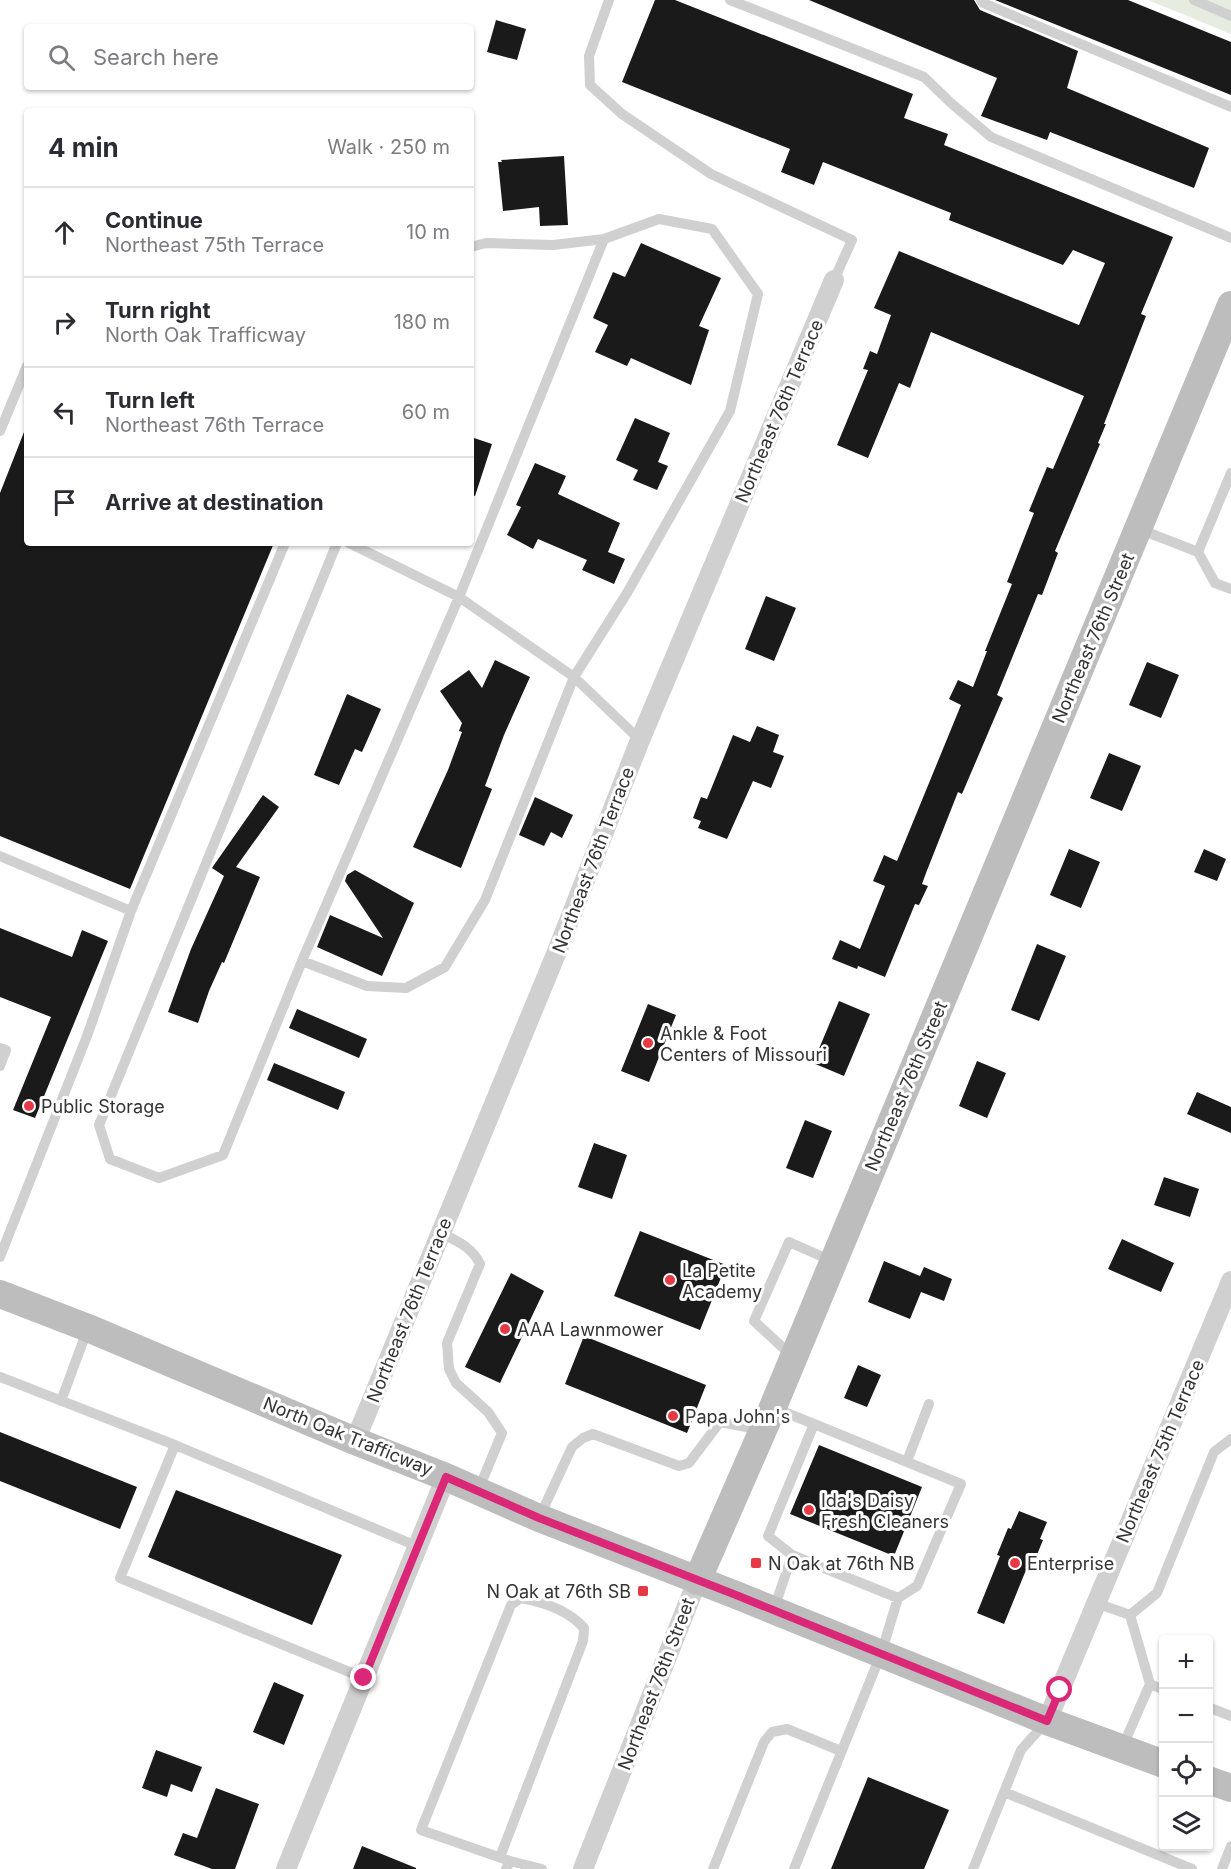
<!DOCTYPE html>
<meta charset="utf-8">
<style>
:root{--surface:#fff;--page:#f2f2f3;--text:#2b2b33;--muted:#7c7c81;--line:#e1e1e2}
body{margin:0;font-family:Inter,sans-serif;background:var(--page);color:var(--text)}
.controls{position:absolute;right:18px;bottom:18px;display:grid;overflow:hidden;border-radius:6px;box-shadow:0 2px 4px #0004}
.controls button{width:54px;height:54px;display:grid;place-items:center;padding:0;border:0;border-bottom:2px solid var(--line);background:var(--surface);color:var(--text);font:30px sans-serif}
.stop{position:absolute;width:18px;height:18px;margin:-14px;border:4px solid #db2777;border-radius:50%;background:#fff}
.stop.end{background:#db2777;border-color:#fff;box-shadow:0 2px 6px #0008}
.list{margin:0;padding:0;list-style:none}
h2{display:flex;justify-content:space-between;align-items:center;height:78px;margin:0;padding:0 24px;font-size:26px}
h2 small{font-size:20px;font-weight:400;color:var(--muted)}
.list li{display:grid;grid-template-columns:39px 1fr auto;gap:18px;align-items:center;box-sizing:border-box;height:90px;padding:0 24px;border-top:2px solid var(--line)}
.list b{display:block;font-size:22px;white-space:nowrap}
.list p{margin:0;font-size:20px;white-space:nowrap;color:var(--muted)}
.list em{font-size:20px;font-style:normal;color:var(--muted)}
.icon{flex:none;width:33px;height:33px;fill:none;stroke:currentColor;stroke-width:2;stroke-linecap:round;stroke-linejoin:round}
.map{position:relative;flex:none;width:1231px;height:1869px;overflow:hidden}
.search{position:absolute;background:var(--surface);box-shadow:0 2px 4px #0004;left:24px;top:24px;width:450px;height:66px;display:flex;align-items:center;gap:15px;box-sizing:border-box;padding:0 21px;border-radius:6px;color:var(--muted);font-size:22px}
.panel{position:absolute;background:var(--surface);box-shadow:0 2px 4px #0004;left:24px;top:108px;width:450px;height:438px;border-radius:6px}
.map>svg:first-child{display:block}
.green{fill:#e6ecdf}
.building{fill:#1a1a1a}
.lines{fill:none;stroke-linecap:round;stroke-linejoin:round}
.lane{stroke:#d0d0d0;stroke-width:10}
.street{stroke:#d0d0d0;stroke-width:20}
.secondary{stroke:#bdbdbd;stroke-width:28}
.route{stroke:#db2777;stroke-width:8}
.poi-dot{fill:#e63946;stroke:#fff;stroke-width:2}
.labels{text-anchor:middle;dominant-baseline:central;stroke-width:6;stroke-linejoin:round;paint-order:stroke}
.street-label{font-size:18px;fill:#333;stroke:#fff}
.poi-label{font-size:18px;fill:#333;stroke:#fff;text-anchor:start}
</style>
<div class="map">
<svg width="1231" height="1869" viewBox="0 0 1231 1869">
<rect width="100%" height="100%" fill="#fff"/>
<path class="green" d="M1148 0H1231V34Z"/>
<path class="building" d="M655 0H675L913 94 904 118 948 134 944 145 1173 237 1141 314 1146 316 1104 424H1106L1098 443 1100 444 1055 551 1058 553 1042 595 1038 594 997 695 1003 698 962 794 958 792 926 873 922 884 928 886 919 905 915 904 885 977 858 966 857 969 832 959 840 940 860 949 885 886 873 881 884 855 897 861 961 705 949 699 958 680 973 687 987 651H985L1012 584 1007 582 1034 513 1029 511 1047 467 1053 469 1084 396 931 332 910 388 899 383 868 458 837 445 868 370 863 369 870 351 877 354 891 315 874 308 899 251 1079 325 1105 263 1073 250 1063 265 949 220 951 213 823 162 814 185 781 172 790 149 622 82Z
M809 0H974L980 10 1078 51 1067 88 1209 148 1194 188 1050 132 1047 140 981 116 997 78Z
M995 0H1128L1231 42V95Z
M496 20 526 29 517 60 487 52Z
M564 156 568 225 540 226 539 207 503 211 498 162H502L501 160Z
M641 243 721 278 699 326 709 330 691 385 631 358 627 366 595 352 608 325 593 318 613 272 625 277Z
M635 418 670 433 658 462 668 466 657 490 633 480 638 470 616 460Z
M26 427 27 543H274L130 889 0 836V493Z
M471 437 492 444 475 496 471 495Z
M535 463 566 476 558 494 620 523 608 552 625 559 614 584 582 570 587 560 538 539 533 549 507 535 521 507 516 505Z
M766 596 796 608 774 661 745 649Z
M495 660 530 677 504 735 485 786 492 789 461 868 413 847 448 770 462 732 459 731 462 723 440 691 469 670 482 688Z
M1147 662 1179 675 1161 718 1129 705Z
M347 694 381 709 362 752 355 749 339 785 314 775Z
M757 726 779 735 773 752 784 756 771 788 753 781 727 839 698 828 701 821 693 818 701 797 707 799 733 735 750 742Z
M1109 753 1141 766 1122 811 1090 798Z
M263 795 279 807 236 867 260 877 224 963 222 962 209 991 198 1023 168 1012 191 949 224 876 212 868 214 865Z
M535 797 573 815 562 838 551 832 544 846 519 835Z
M1069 849 1100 862 1081 908 1050 895Z
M1204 849 1226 859 1217 881 1194 872Z
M355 870 414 903 382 976 317 947 330 915 383 938 345 881 347 875Z
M0 928 72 957 82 930 108 941 35 1118 13 1110 51 1017 0 997Z
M1037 944 1066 956 1039 1021 1011 1010Z
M839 1001 870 1014 844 1076 813 1063Z
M648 1004 676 1015 649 1082 621 1071Z
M297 1009 367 1039 359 1058 289 1028Z
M977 1061 1006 1073 987 1118 959 1106Z
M274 1063 345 1092 338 1110 267 1080Z
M1197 1092 1231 1107V1133L1187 1114Z
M805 1120 832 1131 813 1178 786 1168Z
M594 1143 627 1155 612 1199 578 1187Z
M1164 1177 1199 1189 1190 1217 1154 1205Z
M640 1231 726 1265 700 1330 614 1296Z
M1122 1239 1174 1263 1161 1292 1108 1269Z
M884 1261 920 1276 924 1267 952 1279 944 1301 921 1292 910 1319 868 1302Z
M511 1273 544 1291 500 1383 465 1367Z
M584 1336 706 1385 687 1433 565 1384Z
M858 1365 881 1375 867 1407 844 1398Z
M0 1432 137 1487 120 1529 0 1481Z
M819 1445 922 1487 894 1556 790 1514Z
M176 1490 342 1555 312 1625 148 1557Z
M1019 1511 1047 1522 1040 1539 1043 1540 1030 1572 1026 1570 1004 1624 977 1613 1000 1556 997 1555 1008 1528 1011 1529Z
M274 1682 304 1695 284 1745 253 1732Z
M156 1750 202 1767 192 1792 171 1784 167 1797 142 1788Z
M868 1777 949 1810 924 1869H831Z
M216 1788 259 1804 235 1869H212L174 1855 183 1833 197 1838Z
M362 1846 416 1868V1869H353Z"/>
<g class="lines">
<path class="lane" d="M609 0 589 56 590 85 622 114 711 174 852 240 834 280
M730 0 924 77 951 103 991 137 1231 238
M981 0 983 3 1231 107
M1194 0 1231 16
M0 431 27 366
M1139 529 1198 552 1215 583 1231 589
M337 543 99 1125 110 1159 159 1178 223 1155 302 961 459 597 604 239 553 245 486 243 471 247
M349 543 459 597 574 677 640 740
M1198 552 1231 473
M0 856 131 911
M302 961 367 986 406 988 445 967 485 900 574 677 627 593 730 411 758 294 712 229 659 219 604 239
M0 1048 6 1050 0 1066
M441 1233C457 1241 472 1247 480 1264L447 1343 449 1369 456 1383 488 1412 502 1433 478 1491
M0 1257 87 1036 131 911 285 543
M792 1356 754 1321 789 1242 832 1261
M0 1377 175 1445 120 1578 364 1678
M61 1401 88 1328
M774 1408 814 1424 768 1536 792 1555
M814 1424 961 1484 917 1586 898 1598
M175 1445 419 1547
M907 1461 929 1404
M539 1518 572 1447 583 1438 593 1434 679 1466 689 1463 720 1422 762 1430
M1096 1603 1130 1615 1150 1684
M774 1609 792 1555 898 1598 881 1654 794 1869
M1130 1615 1157 1593 1214 1452 1231 1439
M1208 1707 1231 1716
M1122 1748 1150 1684 1164 1690
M1004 1792 1192 1869
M500 1857 583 1641 584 1628C569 1611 543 1602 521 1598L511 1605 421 1830 510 1861
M506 1869 510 1861 542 1869
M713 1869 764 1742 772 1732 787 1729 841 1751
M973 1869 1021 1750 1045 1723
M1222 1869 1231 1846"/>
<path class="street" d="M355 1441 556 954 640 740 834 280
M1047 1721 1231 1281
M286 1869 446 1477
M583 1869 697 1581"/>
<path class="secondary" d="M0 1294 88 1328 355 1441 446 1477 539 1518 736 1595 1047 1721 1164 1764
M697 1581 773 1407 1231 305
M1208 1780 1231 1788"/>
</g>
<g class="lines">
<path class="route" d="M364 1678 446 1477 539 1518 736 1595 1047 1721 1060 1690"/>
</g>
<g class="poi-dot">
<circle cx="648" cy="1043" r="6"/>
<circle cx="29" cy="1106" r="6"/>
<circle cx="670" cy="1280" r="6"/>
<circle cx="505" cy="1329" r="6"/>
<circle cx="673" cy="1416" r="6"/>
<circle cx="809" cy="1510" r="6"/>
<rect x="750" y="1557" width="12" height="12" rx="3"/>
<circle cx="1015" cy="1563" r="6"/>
<rect x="637" y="1585" width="12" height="12" rx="3"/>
</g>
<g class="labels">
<g class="street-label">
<text transform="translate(779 411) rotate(-67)">Northeast 76th Terrace</text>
<text transform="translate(1093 638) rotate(-67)">Northeast 76th Street</text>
<text transform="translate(593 860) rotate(-69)">Northeast 76th Terrace</text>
<text transform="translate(906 1086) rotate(-67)">Northeast 76th Street</text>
<text transform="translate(409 1310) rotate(-68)">Northeast 76th Terrace</text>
<text transform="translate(348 1436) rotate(22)">North Oak Trafficway</text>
<text transform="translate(1160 1451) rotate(-67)">Northeast 75th Terrace</text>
<text transform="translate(656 1684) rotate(-69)">Northeast 76th Street</text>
</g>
<g class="poi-label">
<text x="660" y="1033">Ankle &amp; Foot<tspan x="660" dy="21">Centers of Missouri</tspan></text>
<text x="41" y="1106">Public Storage</text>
<text x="682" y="1270">La Petite<tspan x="682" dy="21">Academy</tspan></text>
<text x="517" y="1329">AAA Lawnmower</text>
<text x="685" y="1416">Papa John's</text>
<text x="821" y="1500">Ida's Daisy<tspan x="821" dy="21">Fresh Cleaners</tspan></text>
<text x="768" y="1563">N Oak at 76th NB</text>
<text x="1027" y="1563">Enterprise</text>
<text x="631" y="1591" text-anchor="end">N Oak at 76th SB</text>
</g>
</g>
</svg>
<div class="controls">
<button>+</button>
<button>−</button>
<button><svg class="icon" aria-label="locate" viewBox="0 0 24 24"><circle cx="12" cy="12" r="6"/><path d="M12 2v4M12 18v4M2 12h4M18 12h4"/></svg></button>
<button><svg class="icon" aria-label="layers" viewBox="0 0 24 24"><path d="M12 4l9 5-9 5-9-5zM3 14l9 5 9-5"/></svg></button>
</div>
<div class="stop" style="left:1060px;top:1690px"></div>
<div class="stop end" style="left:364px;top:1678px"></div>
<div class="search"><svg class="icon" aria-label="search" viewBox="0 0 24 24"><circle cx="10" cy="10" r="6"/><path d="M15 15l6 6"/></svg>Search here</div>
<section class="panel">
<h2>4 min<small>Walk · 250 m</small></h2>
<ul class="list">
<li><svg class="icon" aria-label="ahead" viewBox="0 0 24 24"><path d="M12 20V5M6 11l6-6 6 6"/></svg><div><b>Continue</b><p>Northeast 75th Terrace</p></div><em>10 m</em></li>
<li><svg class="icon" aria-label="right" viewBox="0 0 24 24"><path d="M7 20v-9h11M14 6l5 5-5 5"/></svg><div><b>Turn right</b><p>North Oak Trafficway</p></div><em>180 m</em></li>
<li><svg class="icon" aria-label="left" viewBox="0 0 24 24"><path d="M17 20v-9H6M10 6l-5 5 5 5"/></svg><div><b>Turn left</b><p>Northeast 76th Terrace</p></div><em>60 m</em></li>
<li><svg class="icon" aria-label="arrive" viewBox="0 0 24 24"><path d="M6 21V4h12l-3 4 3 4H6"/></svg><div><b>Arrive at destination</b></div></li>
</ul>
</section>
</div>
